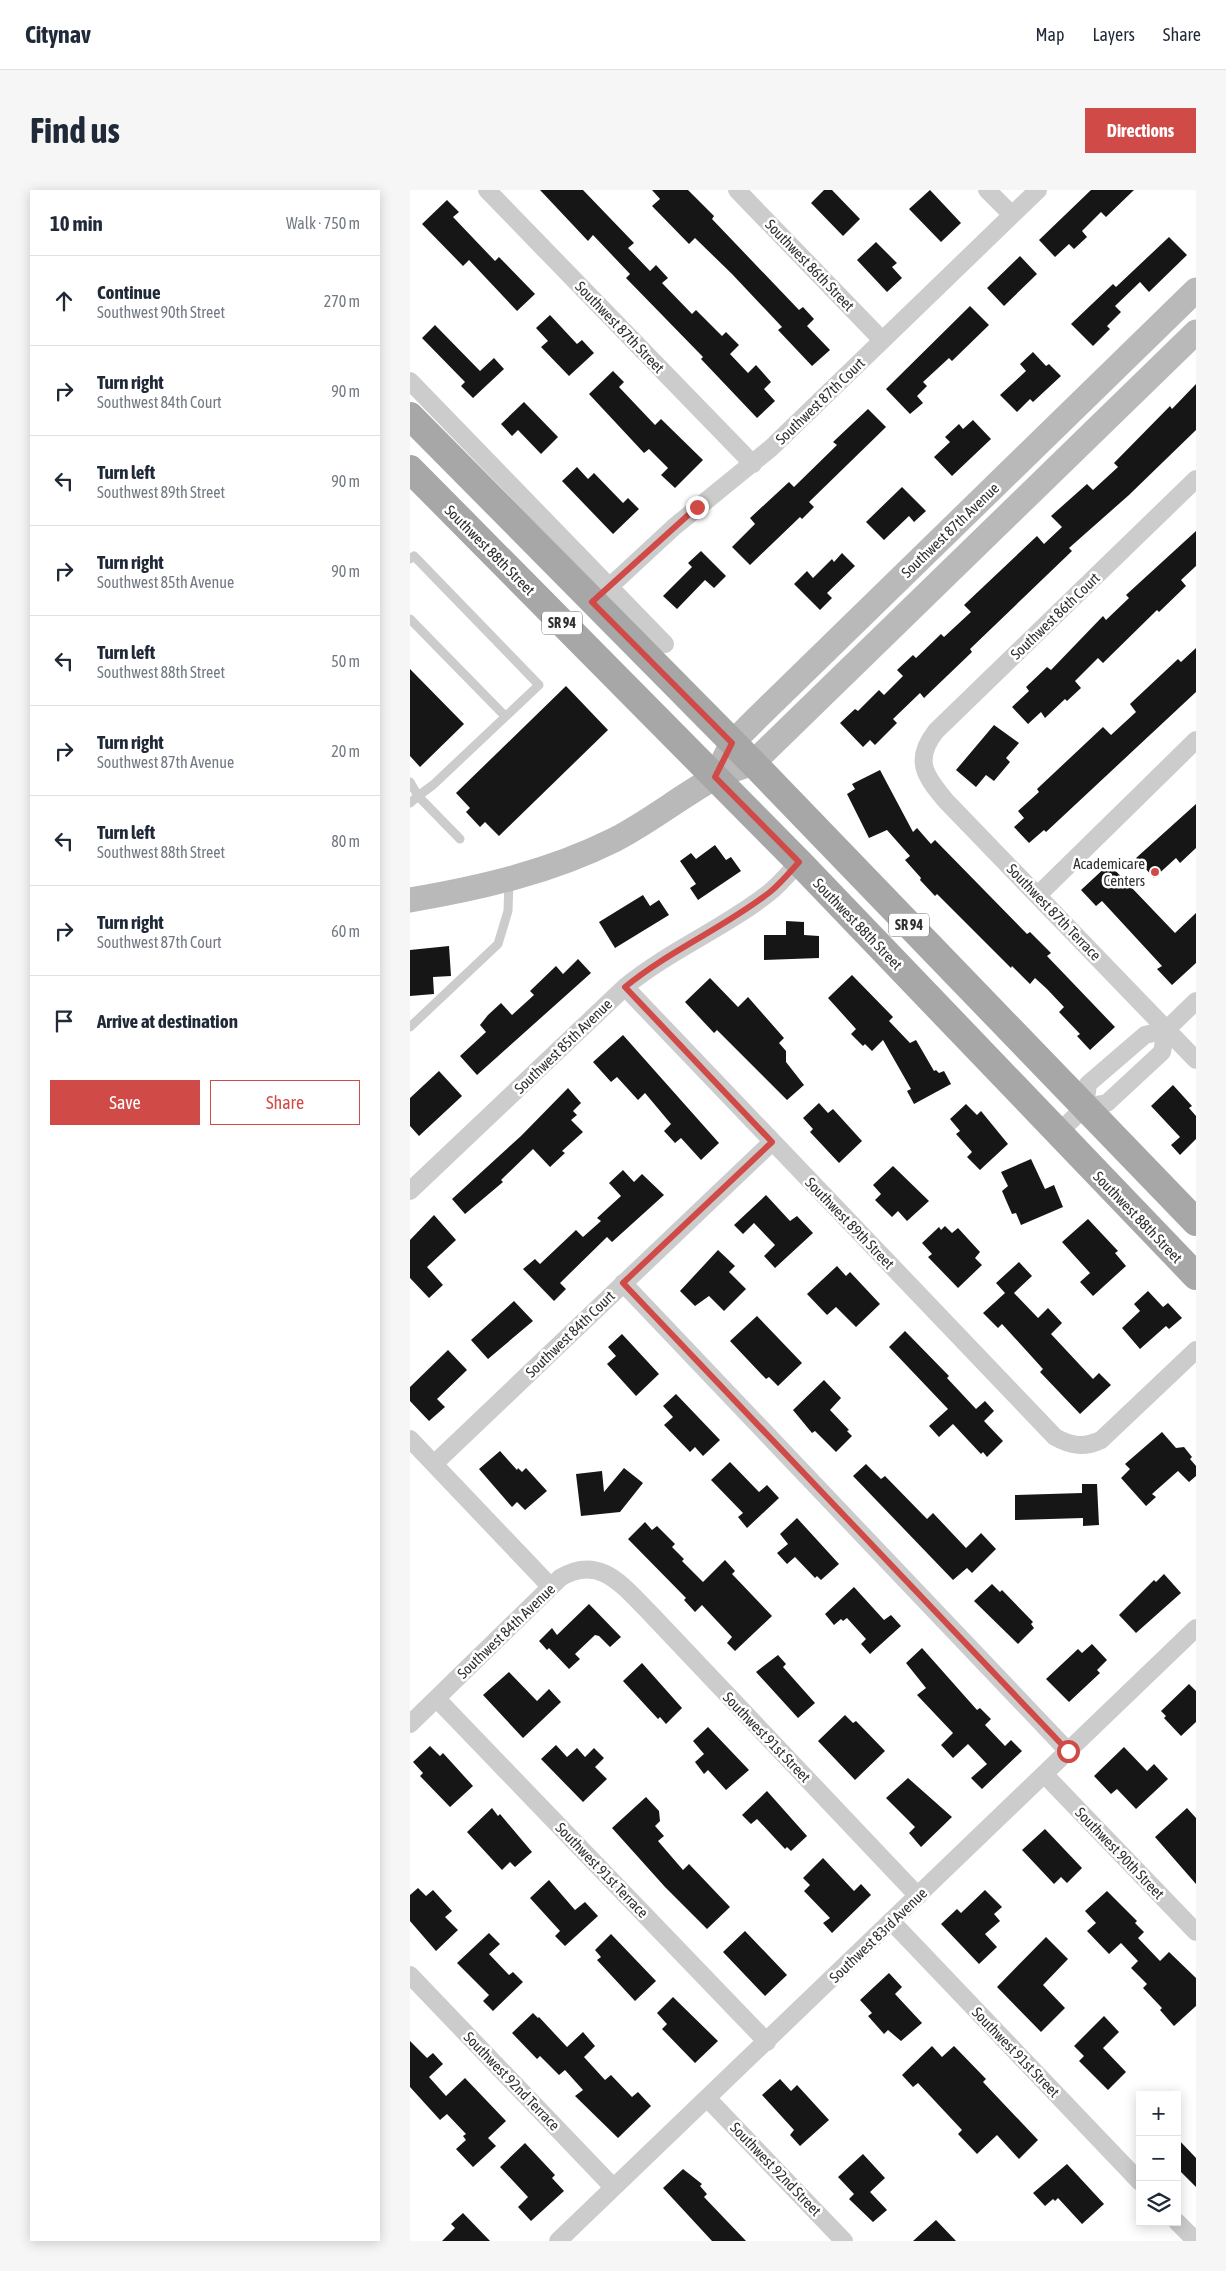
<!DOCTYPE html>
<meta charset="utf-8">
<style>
:root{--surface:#fff;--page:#f6f6f7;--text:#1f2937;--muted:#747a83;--line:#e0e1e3;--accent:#d04b47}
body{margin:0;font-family:"Asap Condensed",sans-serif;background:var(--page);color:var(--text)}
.controls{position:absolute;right:15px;bottom:15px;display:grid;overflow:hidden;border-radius:0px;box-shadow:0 2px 12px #0003}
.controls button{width:45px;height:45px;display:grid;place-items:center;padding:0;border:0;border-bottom:1px solid var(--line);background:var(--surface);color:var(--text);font:25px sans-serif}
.stop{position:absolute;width:15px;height:15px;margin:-11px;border:4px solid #d04b47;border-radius:50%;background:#fff}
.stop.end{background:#d04b47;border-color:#fff;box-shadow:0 1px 5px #0008}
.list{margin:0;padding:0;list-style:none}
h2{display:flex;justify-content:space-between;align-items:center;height:65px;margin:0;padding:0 20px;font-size:21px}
h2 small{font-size:16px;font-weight:400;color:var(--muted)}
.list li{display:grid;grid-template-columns:32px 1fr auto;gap:15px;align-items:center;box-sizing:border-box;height:90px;padding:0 20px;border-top:1px solid var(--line)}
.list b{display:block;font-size:19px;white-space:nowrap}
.list p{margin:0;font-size:16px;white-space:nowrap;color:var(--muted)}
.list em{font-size:16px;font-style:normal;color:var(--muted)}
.actions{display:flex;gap:10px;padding:15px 20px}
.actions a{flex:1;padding:11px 0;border:1px solid var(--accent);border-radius:0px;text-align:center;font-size:18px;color:var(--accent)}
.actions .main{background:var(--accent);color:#fff}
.icon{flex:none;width:28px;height:28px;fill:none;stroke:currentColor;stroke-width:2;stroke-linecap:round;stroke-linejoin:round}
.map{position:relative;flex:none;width:786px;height:2051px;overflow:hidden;border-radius:0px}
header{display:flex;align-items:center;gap:30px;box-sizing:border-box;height:70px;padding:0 25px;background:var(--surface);border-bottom:1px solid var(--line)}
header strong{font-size:24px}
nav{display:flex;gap:28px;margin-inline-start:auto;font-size:18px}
.intro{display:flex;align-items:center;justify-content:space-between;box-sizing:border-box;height:120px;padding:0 30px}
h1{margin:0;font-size:35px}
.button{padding:12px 22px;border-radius:0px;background:var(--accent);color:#fff;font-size:18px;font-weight:700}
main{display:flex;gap:30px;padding:0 30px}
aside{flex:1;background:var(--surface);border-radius:0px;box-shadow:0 2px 12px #0003}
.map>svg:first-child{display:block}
.building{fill:#161616}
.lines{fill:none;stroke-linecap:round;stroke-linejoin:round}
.service{stroke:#ccc;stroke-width:9}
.minor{stroke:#ccc;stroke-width:18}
.secondary{stroke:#b9b9b9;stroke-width:25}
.primary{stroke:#a7a7a7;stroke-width:28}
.route{stroke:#d04b47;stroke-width:6}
.poi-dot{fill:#d04b47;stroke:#fff;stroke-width:2}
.labels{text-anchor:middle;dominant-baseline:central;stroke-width:5;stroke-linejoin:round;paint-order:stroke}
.shield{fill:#fff;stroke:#6d6d6d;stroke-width:1}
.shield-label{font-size:14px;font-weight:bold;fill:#2f2f2f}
.street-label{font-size:15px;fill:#2f2f2f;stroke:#fff}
.poi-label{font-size:15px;fill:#2f2f2f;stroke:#fff;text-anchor:end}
</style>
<header>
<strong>Citynav</strong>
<nav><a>Map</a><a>Layers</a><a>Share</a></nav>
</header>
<div class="intro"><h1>Find us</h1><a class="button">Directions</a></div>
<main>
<aside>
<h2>10 min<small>Walk · 750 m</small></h2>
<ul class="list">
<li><svg class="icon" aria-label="ahead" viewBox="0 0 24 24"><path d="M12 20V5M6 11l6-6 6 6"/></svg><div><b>Continue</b><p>Southwest 90th Street</p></div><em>270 m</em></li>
<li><svg class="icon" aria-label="right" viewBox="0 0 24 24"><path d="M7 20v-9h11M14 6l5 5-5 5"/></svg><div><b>Turn right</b><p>Southwest 84th Court</p></div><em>90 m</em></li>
<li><svg class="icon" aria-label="left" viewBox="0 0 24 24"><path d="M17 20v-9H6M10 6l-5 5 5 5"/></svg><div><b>Turn left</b><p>Southwest 89th Street</p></div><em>90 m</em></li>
<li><svg class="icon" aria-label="right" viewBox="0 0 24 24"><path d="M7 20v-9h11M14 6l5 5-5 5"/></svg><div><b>Turn right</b><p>Southwest 85th Avenue</p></div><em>90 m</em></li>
<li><svg class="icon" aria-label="left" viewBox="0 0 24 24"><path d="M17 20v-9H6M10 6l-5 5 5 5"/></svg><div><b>Turn left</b><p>Southwest 88th Street</p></div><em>50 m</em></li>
<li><svg class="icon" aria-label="right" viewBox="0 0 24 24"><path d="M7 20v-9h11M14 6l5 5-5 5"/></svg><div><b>Turn right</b><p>Southwest 87th Avenue</p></div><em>20 m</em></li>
<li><svg class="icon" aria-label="left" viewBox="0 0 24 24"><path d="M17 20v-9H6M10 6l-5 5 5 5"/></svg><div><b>Turn left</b><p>Southwest 88th Street</p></div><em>80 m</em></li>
<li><svg class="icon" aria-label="right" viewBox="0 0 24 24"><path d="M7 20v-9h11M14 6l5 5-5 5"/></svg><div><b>Turn right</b><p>Southwest 87th Court</p></div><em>60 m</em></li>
<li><svg class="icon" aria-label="arrive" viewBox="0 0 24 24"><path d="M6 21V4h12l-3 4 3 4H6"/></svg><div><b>Arrive at destination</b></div></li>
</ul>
<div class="actions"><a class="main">Save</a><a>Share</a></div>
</aside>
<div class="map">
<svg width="786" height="2051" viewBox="0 0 786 2051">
<rect width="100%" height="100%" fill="#fff"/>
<path class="building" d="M130 0H173L224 53 218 58 240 81 246 75 258 88 252 93 282 124 286 120 312 146 316 142 329 155 320 164 338 183 346 175 361 192 354 199 365 211 347 228 291 169 293 167 216 88 220 84 183 45 178 51Z
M242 0H278L304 26 302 29 389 120 393 117 404 129 397 136 420 160 402 176 368 140 372 137 322 84 285 48 279 54 242 16 250 9Z
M414 0H422L450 29 433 46 401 13Z
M520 0 551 33 531 52 499 19Z
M681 0H724L696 27 691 22 672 41 677 47 664 59 659 54 645 67 629 50Z
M37 10 49 22 43 27 85 71 89 67 125 104 107 121 59 70 53 76 12 34Z
M759 47 777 65 739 102 730 92 705 116 711 122 697 136 700 139 683 156 661 134 703 94 706 97Z
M466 52 487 73 482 77 492 88 477 102 447 70Z
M610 66 627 84 594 116 577 98Z
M560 116 579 135 542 171 539 168 513 192 517 196 507 206 513 213 500 224 476 199Z
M140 125 167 154 172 150 184 163 159 186 131 157 138 151 126 138Z
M25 135 70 181 84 168 94 179 63 208 51 196 55 192 12 148Z
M623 162 636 176 639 174 651 186 623 212 620 209 607 222 590 205 616 181 610 174Z
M203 181 214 192 209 197 245 235 251 229 293 270 265 298 251 285 258 278 239 259 234 263 179 204Z
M786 194V240L719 305 659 358 662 361 560 459 562 462 514 508 510 503 483 529 487 533 465 555 460 550 453 557 430 533 445 519 448 521 469 500 474 505 493 486 487 480 503 465 506 468 531 444 534 447 561 422 554 415 627 346 634 354 652 337 641 326 677 294 683 300 708 277 704 273 760 216 762 219Z
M114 212 148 247 131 264 108 240 102 246 91 234Z
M458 219 476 237 399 312 404 317 392 329 390 327 340 375 322 357 345 334 340 328 379 292 384 297 427 255 423 252Z
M563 230 581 249 542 286 524 267 540 252 535 247 549 234 553 239Z
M167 277 178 289 184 283 213 313 218 308 229 319 203 344 152 291Z
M492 297 516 321 504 332 499 326 474 350 456 332Z
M786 341V376L771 390 776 396 749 422 747 420 693 473 688 468 665 491 671 498 657 511 655 509 635 528 631 522 618 534 602 517 619 501 616 497 637 477 641 480 693 426 696 430 719 408 716 405Z
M291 361 316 386 304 398 295 390 267 419 253 406 282 377 278 373Z
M432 363 445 376 417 403 422 408 410 420 384 394 397 381 403 388 422 369 424 372Z
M786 458V502L636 642 634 640 619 653 604 637 614 628 608 621 629 602 627 599 693 537 701 545 726 522 720 514 768 469 771 472Z
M0 479 54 534 10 577 0 566Z
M156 496 198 540 89 646 75 632 70 637 56 622 60 618 46 603Z
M584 535 609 553 596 568 600 572 584 591 576 585 566 597 546 580Z
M470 580 503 642 507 638 521 654 525 650 617 744 620 742 641 763 637 766 705 837 680 860 667 846 670 844 649 822 654 817 637 799 625 788 620 794 602 776 601 778 527 704 525 706 510 690 511 688 495 670 500 666 477 640 459 648 437 604 445 599 442 594Z
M786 614V658L770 673 766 668 744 688 726 668Z
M305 655 316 670 321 667 331 681 288 710 280 698 286 694 270 671 281 663 286 669Z
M699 674 765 743 786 723V773L762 795 747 779 752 776 692 711 686 716 671 700Z
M233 705 240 716 249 710 259 725 205 758 189 732Z
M376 731 394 732V745L409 746V768L354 770V745H376Z
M39 756 41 786 23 787 24 804 0 806V760Z
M168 769 181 783 67 885 50 866 76 842 70 835 78 825 91 813 102 825 124 805 120 801 146 776 153 784Z
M442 785 483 827 479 831 500 853 506 850 524 881 526 880 529 883 534 881 541 894 504 914 497 901 501 899 473 850 462 861 455 854 453 856 441 844 446 839 418 808Z
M300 788 328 817 338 807 374 848 369 853 376 861V872L394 895 377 910 307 840 304 843 275 812Z
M213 845 309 953 291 970 271 948 265 953 254 941 261 934 235 903 228 910 207 887 201 892 183 872Z
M29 881 52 906 9 946 0 936V908Z
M763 895 782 916 779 918 786 926V949L770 965 761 955 770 947 741 916Z
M158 898 171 913 163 921 167 925 161 930 173 942 152 961 155 963 140 977 123 959 91 990 93 992 55 1024 42 1009 111 946Z
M409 913 418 923 423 919 452 951 429 973 400 942 403 939 393 928Z
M556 914 567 925 571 921 598 954 570 980 557 967 562 962 546 944 550 941 540 929Z
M621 969 635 999 644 995 653 1017 611 1035 606 1023 602 1024 592 1001 598 996 591 982Z
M483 976 519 1011 497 1031 488 1021 482 1027 465 1010 471 1004 463 995Z
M213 980 224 992 232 984 254 1005 202 1052 197 1047 150 1093 156 1099 144 1111 113 1079 125 1069 130 1074 166 1040 173 1047 191 1031 187 1028 211 1006 199 993Z
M356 1005 380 1031 387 1026 403 1043 365 1078 354 1066 365 1055 344 1033 333 1044 324 1035Z
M24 1025 46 1050 17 1077 33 1095 19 1108 0 1088V1050Z
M678 1029 708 1061 705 1063 716 1076 683 1106 670 1092 680 1083 652 1052Z
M535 1036 542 1043 548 1038 570 1062 565 1068 572 1075 548 1098 518 1067 522 1064 512 1053 529 1037 531 1040Z
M308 1060 325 1076 319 1082 336 1099 314 1121 299 1106 285 1116 270 1101Z
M609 1072 622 1086 604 1103 628 1128 638 1118 652 1133 641 1144 683 1189 689 1183 701 1195 670 1224 630 1182 633 1179 592 1134 588 1138 573 1123 595 1103 586 1093Z
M427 1076 436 1086 440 1082 470 1114 446 1137 426 1117 417 1125 397 1104Z
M738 1101 753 1117 758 1113 772 1128 759 1139 756 1136 730 1159 712 1138 730 1121 724 1114Z
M104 1111 123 1131 78 1169 61 1150Z
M347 1126 392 1173 368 1196 359 1187 356 1189 320 1151Z
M495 1141 539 1186 537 1188 566 1219 575 1211 584 1221 574 1231 593 1251 577 1267 573 1262 571 1264 543 1234 529 1247 519 1236 538 1219 479 1157Z
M212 1144 249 1184 226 1206 197 1174 206 1166 198 1157Z
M38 1160 57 1180 27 1209 35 1217 19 1231 0 1211V1197Z
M414 1190 431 1208 420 1220 439 1240 437 1241 442 1246 426 1262 405 1241 402 1243 383 1220Z
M266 1204 310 1250 293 1266 285 1257 280 1262 254 1235 263 1227 253 1216Z
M752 1242 766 1258 774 1257 782 1267 780 1269 786 1276V1286L779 1292 768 1281 742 1304 746 1307 736 1316 711 1288 720 1279 715 1274Z
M90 1261 107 1280 108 1278 112 1282 116 1278 137 1301 115 1320 107 1312 102 1317 69 1279Z
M320 1272 349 1302 357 1295 369 1308 337 1338 328 1327 333 1323 301 1290Z
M456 1274 471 1289 475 1286 517 1329 523 1323 556 1358 571 1343 586 1359 562 1383 557 1378 543 1390 443 1286Z
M214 1278 233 1293 210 1322 171 1326 166 1284 192 1281 194 1302Z
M672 1294H687L689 1335 673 1336V1328L605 1330V1305L672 1303Z
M387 1328 429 1374 411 1390 407 1386 405 1388 385 1367 377 1374 367 1363 378 1354 370 1344Z
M235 1332 242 1340 247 1336 265 1354 262 1357 274 1369 272 1371 293 1392 315 1370 325 1381 322 1384 362 1426 325 1461 317 1453 322 1447 292 1415 285 1422 274 1410 276 1408 218 1349Z
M754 1384 771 1403 726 1443 709 1425 744 1390 746 1392Z
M582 1394 590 1402 592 1400 623 1432 621 1434 624 1438 608 1454 564 1411Z
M444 1397 474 1430 481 1425 491 1436 460 1464 451 1454 456 1449 437 1428 433 1431 431 1429 424 1435 415 1424Z
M179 1414 211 1447 200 1457 189 1446 185 1445 165 1464 170 1469 159 1479 139 1458 137 1460 129 1451 142 1438 147 1445Z
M682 1454 697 1470 687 1480 690 1483 659 1512 636 1489 668 1459 672 1463Z
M512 1458 567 1520 570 1518 581 1529 575 1535 595 1556 601 1550 612 1561 572 1599 561 1588 577 1574 558 1554 543 1568 531 1555 543 1543 507 1505 516 1498 496 1473Z
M368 1465 376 1474 373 1477 405 1513 388 1528 346 1482Z
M232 1473 272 1518 256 1534 250 1527 248 1529 213 1491Z
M99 1482 127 1511 139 1499 151 1512 113 1548 73 1505Z
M779 1494 786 1501V1532L771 1546 754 1528 756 1526 751 1521Z
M435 1525 443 1533 446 1531 475 1561 445 1590 408 1551Z
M298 1537 339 1580 316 1600 298 1580 294 1584 285 1572 294 1564 283 1551Z
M146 1555 157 1567 167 1558 175 1567 184 1558 194 1568 185 1577 197 1589 173 1612 131 1569Z
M20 1556 30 1566 33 1563 63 1596 40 1617 10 1586 13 1583 3 1572Z
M714 1557 737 1581 744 1574 758 1589 726 1619 707 1599 701 1604 684 1586Z
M498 1588 542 1627 511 1657 499 1643 505 1637 476 1608Z
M357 1601 397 1646 381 1661 377 1657 375 1659 347 1629 341 1634 332 1625Z
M236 1607 249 1621 250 1631 245 1636 254 1646 248 1651 273 1680 279 1674 320 1717 297 1739 255 1697 202 1638Z
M82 1618 88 1626 90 1624 122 1662 105 1677 100 1672 92 1680 57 1642Z
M777 1618 786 1628V1694L745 1647Z
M635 1639 672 1678 657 1693 651 1687 644 1694 612 1660Z
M413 1668 444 1701 451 1694 461 1705 422 1743 413 1733 420 1728 394 1701 400 1695 393 1688Z
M139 1690 165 1720 175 1712 188 1726 155 1756 145 1746 150 1741 120 1708Z
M8 1698 16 1706 23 1700 42 1721 35 1727 48 1740 26 1761 0 1731V1705Z
M575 1700 592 1717 584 1724 590 1731 575 1744 587 1757 569 1774 531 1734 547 1719 551 1723Z
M697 1701 727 1731 725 1733 734 1742 728 1748 750 1771 759 1762 786 1788V1816L764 1836 750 1820 752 1818 733 1798 737 1794 721 1778 728 1771 711 1753 699 1764 677 1741 686 1733 675 1721Z
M335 1741 377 1785 355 1806 313 1762Z
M79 1743 90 1754 79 1764 99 1785 103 1782 113 1792 83 1821 73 1811 79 1805 47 1773Z
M201 1744 246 1791 225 1811 187 1770 191 1767 185 1760Z
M636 1747 658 1769 633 1795 655 1818 631 1842 587 1797Z
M479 1783 492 1797 485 1804 512 1833 491 1851 478 1840 474 1844 458 1826 462 1823 450 1810Z
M263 1807 308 1851 285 1873 252 1839 257 1834 247 1823Z
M123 1823 128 1828 129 1827 157 1857 173 1842 185 1856 174 1867 195 1890 201 1885 222 1907 228 1902 241 1916 208 1948 165 1906 173 1900 155 1880 149 1885 130 1866 127 1869 102 1843Z
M694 1826 709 1842 693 1858 716 1882 698 1900 669 1871 674 1866 664 1856Z
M0 1851 17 1868 23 1863 33 1874 19 1887 36 1906 55 1888 96 1931 78 1948 86 1956 63 1977 46 1959 56 1950 53 1946 56 1944 37 1924 30 1930 0 1897Z
M522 1856 532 1867 544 1856 576 1889 573 1892 628 1950 609 1969 587 1945 567 1964 548 1944 552 1940 508 1893 503 1897 492 1885Z
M370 1889 381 1901 387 1895 419 1930 390 1956 380 1945 384 1940 352 1905Z
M767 1948 786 1968V1997L767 1978Z
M115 1953 145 1985 142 1988 154 2001 121 2031 108 2017 118 2007 90 1977Z
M453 1964 475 1988 460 2002 477 2020 463 2032 439 2009 444 2004 428 1987Z
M657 1974 694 2014 672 2034 648 2008 645 2011 643 2009 635 2016 623 2003Z
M273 1979 292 1994 290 1996 297 2004 294 2007 336 2051H302L253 1998Z
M53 2023 80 2051H32L45 2038 41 2034Z
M526 2030 546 2051H503Z"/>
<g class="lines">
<path class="service" d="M0 369 4 366 129 495 23 595 8 606 50 649
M0 429 95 526
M0 592 8 606 0 613
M0 837 88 754 98 721 99 691"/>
<path class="minor" d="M77 0 343 274
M327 0 472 150
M577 0 602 25
M0 191 255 454
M786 289 526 541C503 570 515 586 536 611L786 870
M183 412 264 337 361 258 628 0
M628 705 786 550
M215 797 645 1247C661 1256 674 1258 691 1250L786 1160
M675 917 678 894 735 845 756 840 786 811
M647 944 675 917 697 913 752 862 756 840
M0 1001 215 797C260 760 315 738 360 702 370 694 380 682 389 672
M213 1093 658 1561
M0 1249 140 1396
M24 1274 362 952
M27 1509 357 1852
M0 1534 150 1388C189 1364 212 1395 238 1421L508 1706
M634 1584 786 1742
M482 1732 730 1992
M0 1785 203 1997
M297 1908 434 2051
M767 2032 786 2051
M148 2051 786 1438"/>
<path class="secondary" d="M314 569 322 553 346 529 786 100
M0 710C70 698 140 682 204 650 239 632 270 607 304 588 316 581 330 578 343 573L786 142"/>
<path class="primary" d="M0 226 343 573 786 1032
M0 279 389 672 786 1086"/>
</g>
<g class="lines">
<path class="route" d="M287 317 182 412 322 553 305 587 389 672C380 682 370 694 360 702 314 738 260 760 215 797L362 952 213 1093 658 1561"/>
</g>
<circle class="poi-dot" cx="745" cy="682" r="5"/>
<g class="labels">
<g class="shield">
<rect x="132" y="421.5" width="40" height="23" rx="4"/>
<rect x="479" y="723.5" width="40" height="23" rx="4"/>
</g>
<g class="shield-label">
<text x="152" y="433">SR 94</text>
<text x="499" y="735">SR 94</text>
</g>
<g class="street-label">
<text transform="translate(400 75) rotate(46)">Southwest 86th Street</text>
<text transform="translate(210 137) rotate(46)">Southwest 87th Street</text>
<text transform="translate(410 211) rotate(-44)">Southwest 87th Court</text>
<text transform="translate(540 340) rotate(-44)">Southwest 87th Avenue</text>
<text transform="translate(80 360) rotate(45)">Southwest 88th Street</text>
<text transform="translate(645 426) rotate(-44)">Southwest 86th Court</text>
<text transform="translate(644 722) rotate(46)">Southwest 87th Terrace</text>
<text transform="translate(448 734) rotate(46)">Southwest 88th Street</text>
<text transform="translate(153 856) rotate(-44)">Southwest 85th Avenue</text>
<text transform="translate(728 1027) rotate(46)">Southwest 88th Street</text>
<text transform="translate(440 1033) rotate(46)">Southwest 89th Street</text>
<text transform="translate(160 1144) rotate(-44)">Southwest 84th Court</text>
<text transform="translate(96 1441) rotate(-44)">Southwest 84th Avenue</text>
<text transform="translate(357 1547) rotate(46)">Southwest 91st Street</text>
<text transform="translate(710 1663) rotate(46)">Southwest 90th Street</text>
<text transform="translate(192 1680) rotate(46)">Southwest 91st Terrace</text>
<text transform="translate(468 1745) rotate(-44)">Southwest 83rd Avenue</text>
<text transform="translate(606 1862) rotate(46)">Southwest 91st Street</text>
<text transform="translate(102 1891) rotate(46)">Southwest 92nd Terrace</text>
<text transform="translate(366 1979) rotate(46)">Southwest 92nd Street</text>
</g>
<g class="poi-label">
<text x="735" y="673">Academicare<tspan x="735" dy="17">Centers</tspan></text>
</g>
</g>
</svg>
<div class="controls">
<button>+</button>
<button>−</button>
<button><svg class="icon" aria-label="layers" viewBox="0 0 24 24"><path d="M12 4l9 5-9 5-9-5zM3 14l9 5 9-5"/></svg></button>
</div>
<div class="stop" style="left:658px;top:1561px"></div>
<div class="stop end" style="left:287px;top:317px"></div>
</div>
</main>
